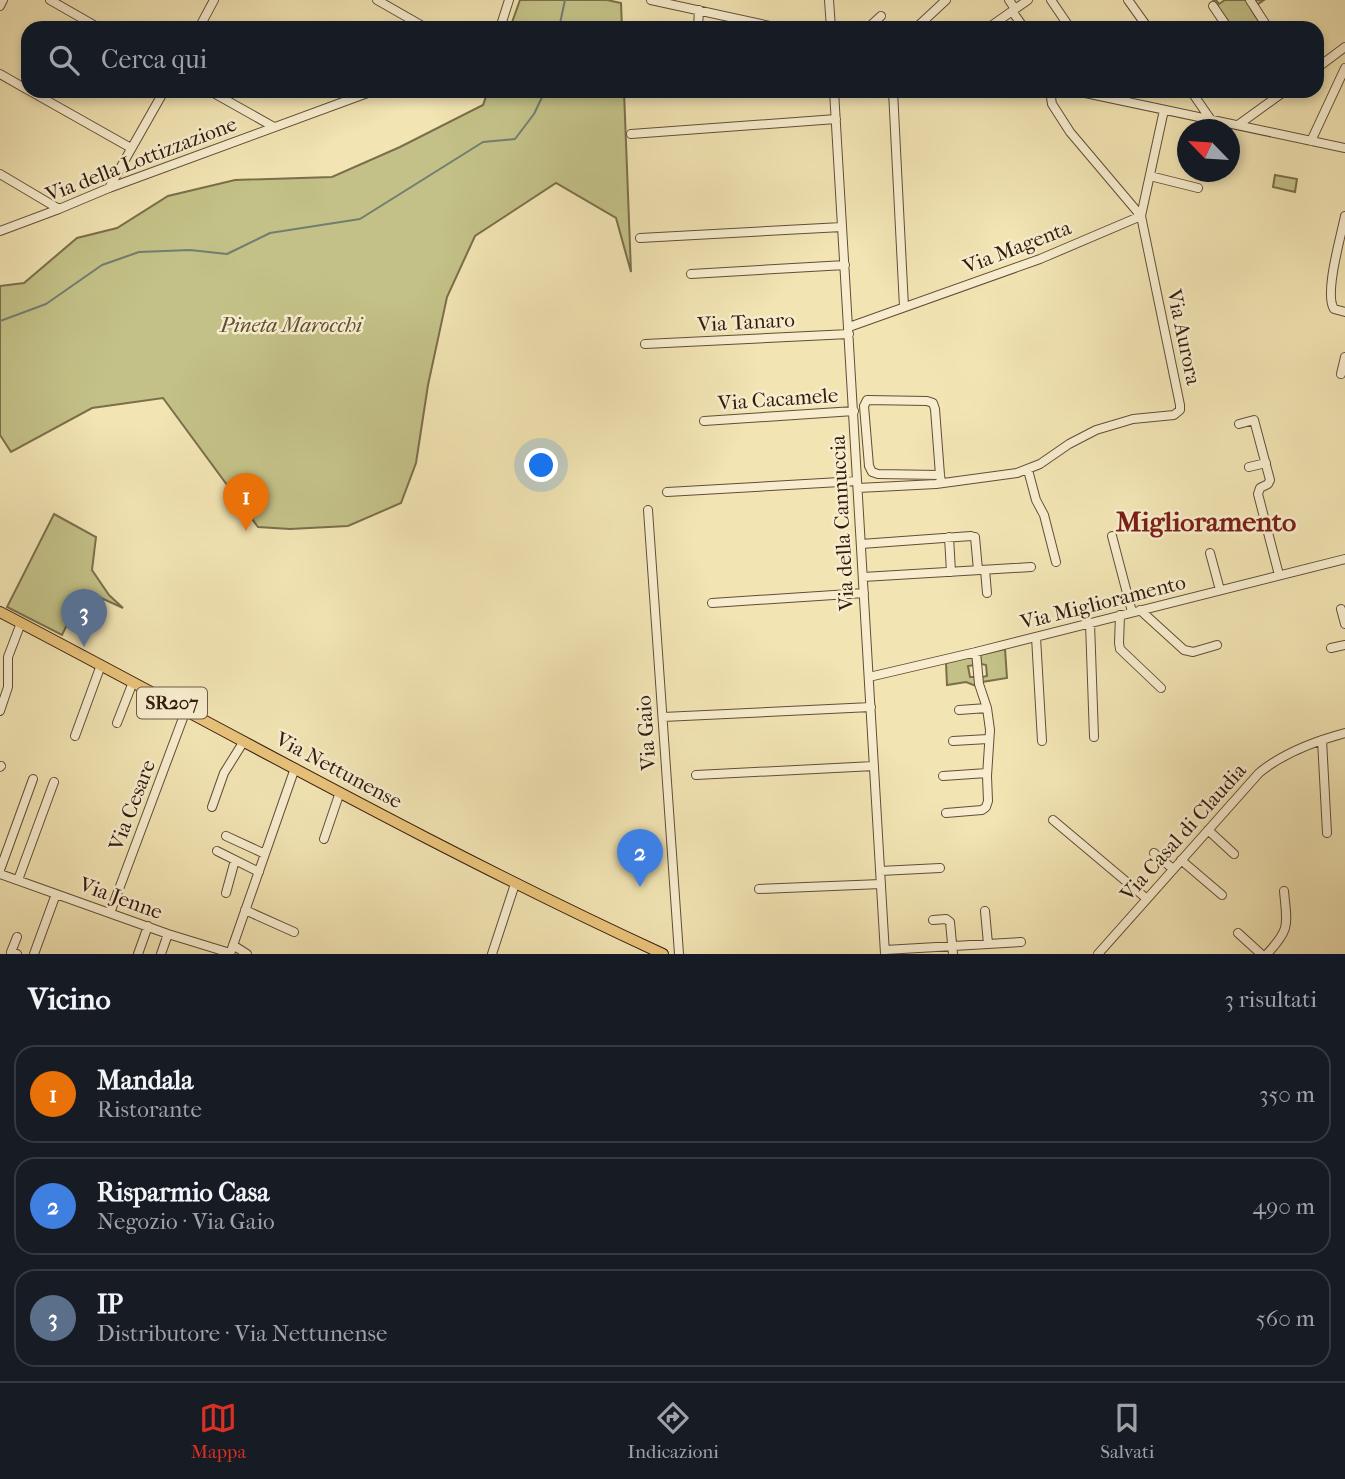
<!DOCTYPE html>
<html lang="it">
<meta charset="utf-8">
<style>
:root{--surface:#171b24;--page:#242831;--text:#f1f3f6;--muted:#9ea1a6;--line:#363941;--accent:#d93025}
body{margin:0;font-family:"IM FELL French Canon",serif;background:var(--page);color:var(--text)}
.compass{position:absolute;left:1177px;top:119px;width:63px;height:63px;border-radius:50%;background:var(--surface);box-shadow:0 4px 10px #0003;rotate:295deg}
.you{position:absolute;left:542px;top:466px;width:24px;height:24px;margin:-18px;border:5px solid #fff;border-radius:50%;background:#1a73e8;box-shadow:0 0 0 10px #1a73e833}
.badge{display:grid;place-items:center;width:46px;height:46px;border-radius:50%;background:var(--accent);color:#fff;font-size:23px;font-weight:700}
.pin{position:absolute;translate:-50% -58px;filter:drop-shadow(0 2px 4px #0008)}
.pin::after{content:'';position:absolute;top:37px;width:24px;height:21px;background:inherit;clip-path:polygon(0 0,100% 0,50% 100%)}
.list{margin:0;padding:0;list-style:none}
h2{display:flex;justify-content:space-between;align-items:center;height:91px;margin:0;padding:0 28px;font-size:30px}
h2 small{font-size:23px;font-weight:400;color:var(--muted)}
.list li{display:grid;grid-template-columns:46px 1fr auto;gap:21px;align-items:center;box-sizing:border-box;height:98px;margin:0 14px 14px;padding:0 14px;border:2px solid var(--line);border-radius:21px}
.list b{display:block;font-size:26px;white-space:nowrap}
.list p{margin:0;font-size:23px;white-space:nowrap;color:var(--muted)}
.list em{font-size:23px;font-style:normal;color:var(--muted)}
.icon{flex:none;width:38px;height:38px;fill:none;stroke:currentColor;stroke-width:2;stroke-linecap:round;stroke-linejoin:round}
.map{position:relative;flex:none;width:1345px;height:954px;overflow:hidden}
.search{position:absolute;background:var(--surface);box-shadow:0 4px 10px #0003;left:21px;right:21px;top:21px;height:77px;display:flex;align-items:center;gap:18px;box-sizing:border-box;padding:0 24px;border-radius:21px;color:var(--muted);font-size:26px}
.sheet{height:427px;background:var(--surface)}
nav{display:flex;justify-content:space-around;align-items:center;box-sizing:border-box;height:98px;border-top:2px solid var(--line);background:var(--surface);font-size:19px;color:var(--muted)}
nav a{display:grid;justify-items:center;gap:4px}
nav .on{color:var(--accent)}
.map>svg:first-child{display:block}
.green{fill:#c3c187;stroke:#7b6e4b;stroke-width:2}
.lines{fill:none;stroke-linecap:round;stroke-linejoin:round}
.stream{stroke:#727d71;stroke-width:2}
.minor-casing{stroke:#634d38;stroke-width:10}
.major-casing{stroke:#331b0f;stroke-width:12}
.minor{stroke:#f7edce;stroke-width:8}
.major{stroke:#e9c27a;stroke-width:10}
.labels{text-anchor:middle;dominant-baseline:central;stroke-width:5;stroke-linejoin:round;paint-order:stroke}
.shield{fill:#f7edce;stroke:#6e5a48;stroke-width:2}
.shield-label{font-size:19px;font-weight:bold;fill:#331b0f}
.street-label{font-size:21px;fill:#331b0f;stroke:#f7edce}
.park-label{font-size:21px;font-style:italic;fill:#5e4d33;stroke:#f7edce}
.district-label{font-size:28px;font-weight:bold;fill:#7a1f14;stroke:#f7edce}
</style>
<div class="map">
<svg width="1345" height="954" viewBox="0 0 1345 954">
<rect width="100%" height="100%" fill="#f2e4b3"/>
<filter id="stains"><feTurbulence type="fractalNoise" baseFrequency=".00286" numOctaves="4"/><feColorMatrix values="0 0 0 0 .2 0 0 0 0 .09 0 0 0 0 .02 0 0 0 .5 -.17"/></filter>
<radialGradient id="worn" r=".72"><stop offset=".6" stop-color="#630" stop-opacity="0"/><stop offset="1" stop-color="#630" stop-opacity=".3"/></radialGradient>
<path class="green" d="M520 0H607L621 3 622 28H510Z
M1213 0H1216L1219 4 1225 0H1264L1251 9 1263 28H1233Z
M488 91H624L631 272 616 218 556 183 475 236 447 297 428 385 416 463 401 503 348 526 290 529 258 527 163 398 92 408 11 452 0 435V286L24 283 77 238 117 228 168 196 235 180 332 177 400 147 483 105Z
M1275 175 1297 179 1295 192 1273 187Z
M54 514 96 537 92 570 109 595 123 608 84 590 62 635 7 607Z
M1005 649 1007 678 982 682V677L987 676 986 665 981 664 980 655Z
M974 656 975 665 968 666 970 677H975L976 686 966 682 947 685 946 663Z"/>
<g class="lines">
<path class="stream" d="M559 28 565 0
M0 321 46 304 102 265 139 252 190 250 227 254 270 233 360 219 483 142 515 139 534 114 545 91"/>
<g class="minor-casing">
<path id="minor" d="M50 0 99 28
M377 0 426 28
M651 0 779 28
M829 0 831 28
M1009 0 1015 9
M1051 0 1070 28
M1128 0 1148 28
M1250 0 1268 28
M0 6 3 0
M1213 6 1228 28
M1012 11 1024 28
M199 28 214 0
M500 28 509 0
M698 28 699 10
M868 28 881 16
M916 28 946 0
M988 28 1028 0
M1317 68 1345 47
M0 74 28 90
M30 91 131 148
M210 91 274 127
M834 91 885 954
M893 91 904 307
M1076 91 1345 148
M1191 91 1211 120
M696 93V91
M1238 125 1285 91
M631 134 836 119
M1311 141 1345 68
M0 174 59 209
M1150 176 1198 188
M109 188 164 91
M1141 216 1164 110
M1345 216C1341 236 1324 294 1334 309L1345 312
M0 231 59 209 109 188 373 91
M640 238 842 227
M691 274 845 265
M849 327 1040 259 1141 216
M645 344 849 334
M1341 374 1345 357
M704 421 854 411
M1239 424 1254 420 1270 480 1268 484 1260 488 1258 494 1279 575
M1249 467 1266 463
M1028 470 1036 500 1044 515 1056 562
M940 475 878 474 872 472 869 466 864 406 867 400 927 401 933 403 935 409 940 475 941 483
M858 488 936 484 1017 473 1040 464 1069 444 1096 430 1133 419 1174 415 1180 410V405L1141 216 1070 132 1052 104 1050 91
M667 492 857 481
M648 510 679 954
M1112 536 1132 612
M949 537 951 572
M975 537 978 570
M861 544 971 536
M1210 553 1220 590
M985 570 987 593
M863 577 1031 567
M712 603 864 593
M1341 609 1345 624
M1140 610 1184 650 1193 652 1217 645
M1120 615 1119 643 1120 649 1161 688
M1090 623 1094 737
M1036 637 1042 741
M1331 648 1345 645
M869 677 976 652 1345 559
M959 710 987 708
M0 711 8 687V657L21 623
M663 717 871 707
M117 723 133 682
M75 736 101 665
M1322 740 1327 833
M953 741 988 739
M0 767 1 766
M696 775 874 766
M943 776 987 773
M212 807 224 773 244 741
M946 813 982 810 986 807 988 801 987 776 990 730 987 708 979 684 976 652
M1053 820 1147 899
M1208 830 1234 854
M226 836 265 854
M324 839 340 792
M217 851 259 872
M1154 853 1173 869
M1181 860 1222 895
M0 870 33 779
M880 871 940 868
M0 874 168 934 230 953
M18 880 54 782
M759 889 881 884
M226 893 235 860
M245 910 294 932
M985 911 988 944
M110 913 186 710
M933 920 946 919 950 922 953 954
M1238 933 1261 954
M17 937 11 952 17 954
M233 945 247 954
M885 950 1021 942
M34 954 56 894
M138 954 148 926
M161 954 168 934
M230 954 295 768
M492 954 515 884
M1098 954 1259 773C1283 753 1315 741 1345 733
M1267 954C1291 928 1287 925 1284 891"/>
</g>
<g class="major-casing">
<path id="major" d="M0 612C220 727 437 850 663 954"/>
</g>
<use href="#minor" class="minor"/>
<use href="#major" class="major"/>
</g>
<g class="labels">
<rect class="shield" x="137" y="687.5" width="70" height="31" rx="5"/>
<g class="shield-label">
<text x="172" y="703">SR207</text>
</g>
<g class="street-label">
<text transform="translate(141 159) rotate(-21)">Via della Lottizzazione</text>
<text transform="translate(1017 247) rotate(-21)">Via Magenta</text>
<text transform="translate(746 322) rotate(-3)">Via Tanaro</text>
<text transform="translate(1184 337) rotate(78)">Via Aurora</text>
<text transform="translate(778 399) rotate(-4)">Via Cacamele</text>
<text transform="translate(842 523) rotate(-93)">Via della Cannuccia</text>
<text transform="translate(1103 602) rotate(-14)">Via Miglioramento</text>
<text transform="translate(646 733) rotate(-94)">Via Gaio</text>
<text transform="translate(339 770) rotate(28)">Via Nettunense</text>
<text transform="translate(132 805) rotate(-69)">Via Cesare</text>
<text transform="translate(1183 832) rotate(-48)">Via Casal di Claudia</text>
<text transform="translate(121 898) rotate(20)">Via Jenne</text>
</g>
<g class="park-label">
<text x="291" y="325">Pineta Marocchi</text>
</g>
<g class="district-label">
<text x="1206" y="521">Miglioramento</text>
</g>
</g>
<rect width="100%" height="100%" filter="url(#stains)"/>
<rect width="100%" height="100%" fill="url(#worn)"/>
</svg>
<svg class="compass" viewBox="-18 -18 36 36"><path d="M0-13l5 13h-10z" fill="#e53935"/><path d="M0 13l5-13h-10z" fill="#9ea1a6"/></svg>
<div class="you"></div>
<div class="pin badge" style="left:246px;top:531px;background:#e8710a">1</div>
<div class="pin badge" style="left:640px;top:887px;background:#3f7fe0">2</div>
<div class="pin badge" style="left:84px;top:647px;background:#5c6f8a">3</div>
<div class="search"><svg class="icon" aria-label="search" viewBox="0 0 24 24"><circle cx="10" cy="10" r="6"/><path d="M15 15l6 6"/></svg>Cerca qui</div>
</div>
<section class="sheet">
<h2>Vicino<small>3 risultati</small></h2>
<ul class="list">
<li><span class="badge" style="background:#e8710a">1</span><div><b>Mandala</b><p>Ristorante</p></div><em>350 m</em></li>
<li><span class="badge" style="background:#3f7fe0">2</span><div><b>Risparmio Casa</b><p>Negozio · Via Gaio</p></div><em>490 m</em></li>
<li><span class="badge" style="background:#5c6f8a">3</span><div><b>IP</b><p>Distributore · Via Nettunense</p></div><em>560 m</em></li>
</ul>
</section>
<nav>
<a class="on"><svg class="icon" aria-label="map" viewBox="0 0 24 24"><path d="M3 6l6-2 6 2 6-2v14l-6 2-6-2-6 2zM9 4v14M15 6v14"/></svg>Mappa</a>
<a><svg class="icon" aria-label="directions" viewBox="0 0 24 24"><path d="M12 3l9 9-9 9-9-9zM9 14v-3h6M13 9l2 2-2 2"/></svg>Indicazioni</a>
<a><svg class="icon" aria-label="saved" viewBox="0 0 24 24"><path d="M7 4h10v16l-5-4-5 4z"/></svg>Salvati</a>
</nav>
